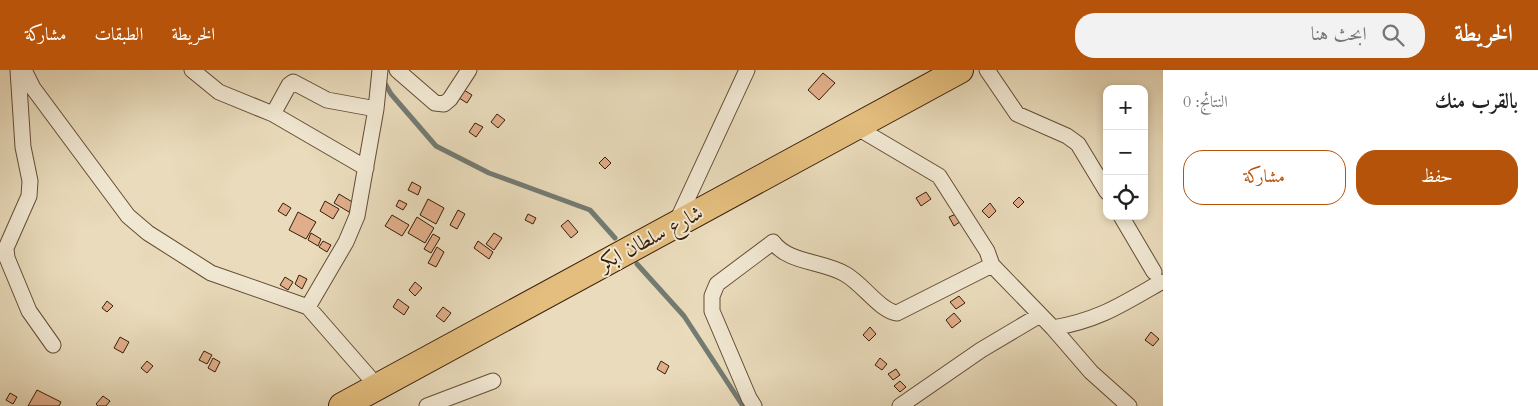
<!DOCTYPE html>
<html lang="ar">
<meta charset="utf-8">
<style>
:root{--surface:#fff;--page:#f2f2f2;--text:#222;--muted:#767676;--line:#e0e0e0;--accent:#b45309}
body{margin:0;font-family:Cardo,Amiri,serif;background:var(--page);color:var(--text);direction:rtl}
.controls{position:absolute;right:15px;top:15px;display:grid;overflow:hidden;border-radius:10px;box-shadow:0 2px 8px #0003}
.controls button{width:45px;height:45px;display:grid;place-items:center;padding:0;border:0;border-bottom:1px solid var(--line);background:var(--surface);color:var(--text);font:25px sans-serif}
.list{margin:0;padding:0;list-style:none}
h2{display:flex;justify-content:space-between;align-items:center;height:65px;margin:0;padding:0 20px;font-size:21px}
h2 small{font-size:16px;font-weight:400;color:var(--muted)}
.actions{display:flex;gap:10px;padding:15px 20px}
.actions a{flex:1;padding:11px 0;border:1px solid var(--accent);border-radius:20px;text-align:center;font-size:18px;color:var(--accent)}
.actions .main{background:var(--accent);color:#fff}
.icon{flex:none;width:28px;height:28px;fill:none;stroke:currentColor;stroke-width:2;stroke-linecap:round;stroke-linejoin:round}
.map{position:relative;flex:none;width:1163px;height:336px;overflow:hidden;direction:ltr}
header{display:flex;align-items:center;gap:30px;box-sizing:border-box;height:70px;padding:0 25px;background:var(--accent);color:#fff}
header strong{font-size:24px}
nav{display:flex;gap:28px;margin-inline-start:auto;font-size:18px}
.search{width:350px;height:45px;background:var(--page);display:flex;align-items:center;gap:12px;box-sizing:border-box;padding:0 18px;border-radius:20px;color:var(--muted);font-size:19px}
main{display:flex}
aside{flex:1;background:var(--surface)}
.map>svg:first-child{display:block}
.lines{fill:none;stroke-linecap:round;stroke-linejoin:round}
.stream{stroke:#737b72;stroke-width:5}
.building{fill:#e0ae8a;stroke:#381d08}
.street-casing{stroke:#644c35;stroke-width:17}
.highway-casing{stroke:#381d08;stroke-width:28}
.street{stroke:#f1e8d3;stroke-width:15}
.highway{stroke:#e4be7e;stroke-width:26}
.labels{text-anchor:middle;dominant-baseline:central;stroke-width:4;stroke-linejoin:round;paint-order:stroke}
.street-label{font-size:21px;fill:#381d08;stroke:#f1e8d3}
</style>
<header>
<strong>الخريطة</strong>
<div class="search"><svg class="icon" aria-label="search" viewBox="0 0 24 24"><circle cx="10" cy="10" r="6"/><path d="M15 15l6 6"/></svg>ابحث هنا</div>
<nav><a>الخريطة</a><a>الطبقات</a><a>مشاركة</a></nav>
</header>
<main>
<aside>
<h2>بالقرب منك<small>النتائج: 0</small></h2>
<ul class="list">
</ul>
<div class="actions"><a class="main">حفظ</a><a>مشاركة</a></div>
</aside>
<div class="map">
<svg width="1163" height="336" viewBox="0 0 1163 336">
<rect width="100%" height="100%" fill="#e9dbbb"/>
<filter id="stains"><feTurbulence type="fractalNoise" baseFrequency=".004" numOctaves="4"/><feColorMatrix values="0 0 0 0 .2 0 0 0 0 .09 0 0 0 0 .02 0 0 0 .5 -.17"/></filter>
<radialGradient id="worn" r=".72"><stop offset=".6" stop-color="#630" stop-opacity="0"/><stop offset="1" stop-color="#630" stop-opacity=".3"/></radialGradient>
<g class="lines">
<path class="stream" d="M383 10 391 24 436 76 489 103 590 140 615 168
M637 194 684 246 743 336"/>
</g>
<path class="building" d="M823 3 835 13 819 30 808 20Z
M464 20 472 25 467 33 459 28Z
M497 44 505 50 498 58 491 52Z
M475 53 483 57 476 67 469 62Z
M605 87 611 93 605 99 599 93Z
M412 112 421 117 418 125 408 120Z
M926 122 931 129 921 136 916 128Z
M339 124 354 133 349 142 334 133Z
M1019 127 1024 132 1018 138 1013 133Z
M428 129 444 138 436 154 420 145Z
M399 130 407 134 403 140 396 136Z
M325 131 339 139 333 149 320 141Z
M283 133 291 138 286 146 278 141Z
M990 133 996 141 989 148 982 141Z
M458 140 465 144 457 159 450 155Z
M298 142 316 152 306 169 289 160Z
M528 144 536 148 533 154 525 150Z
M956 144 961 151 954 156 949 147Z
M392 145 409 155 402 166 385 156Z
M417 147 434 158 425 173 408 163Z
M568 150 578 162 571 168 561 156Z
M311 163 321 169 318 176 308 170Z
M494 163 502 168 494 180 486 174Z
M433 164 440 168 431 183 424 179Z
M323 171 331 175 327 182 319 177Z
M478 171 493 182 489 189 474 178Z
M437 177 444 182 436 197 428 193Z
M299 205 307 209 302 219 295 214Z
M285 207 293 212 288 220 280 215Z
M415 212 422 218 415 226 409 220Z
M959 226 965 233 956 239 950 232Z
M398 229 409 237 404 245 393 237Z
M107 231 113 236 107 242 102 238Z
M443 237 451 243 444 252 436 246Z
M954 243 961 251 952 258 946 250Z
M870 257 876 264 869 271 863 265Z
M1151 262 1159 269 1153 276 1145 270Z
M120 267 129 272 123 283 114 278Z
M204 281 212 285 207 294 199 290Z
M213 288 220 292 215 302 208 298Z
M880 288 887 294 882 300 875 295Z
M147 291 153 296 147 303 141 298Z
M661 291 669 296 665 304 657 299Z
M896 299 900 305 893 310 888 304Z
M900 311 906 317 900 322 894 316Z
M37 320 61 332 59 336H28Z
M10 323 17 327 13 334 6 330Z
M103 326 110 331 106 336H98L96 334Z"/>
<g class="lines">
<g class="street-casing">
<path id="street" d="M18 0 23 77 30 111 29 126 6 178 7 188 29 241 53 275
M24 0 33 18 128 146 148 163 211 203 308 237 377 316
M192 0 219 22 273 44 366 98
M397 0 435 33 444 34 450 29 469 0
M987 0 1017 44 1067 66 1078 74 1107 122
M273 44 289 15 293 12 327 30 376 39
M856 57 939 106 987 181 992 195 1053 258 1091 302 1129 336
M1121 146 1154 202
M676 153 747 0
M308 237 346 172 357 146 376 39 380 0
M1053 258C1099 250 1121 235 1161 212
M427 336 493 311
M754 336 749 328 712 241V226L717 214 773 172C788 193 823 191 845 204 862 213 880 241 897 243L992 195
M900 336 981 280 1040 245"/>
</g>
<g class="highway-casing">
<path id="highway" d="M342 336 960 0"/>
</g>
<use href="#street" class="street"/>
<use href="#highway" class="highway"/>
</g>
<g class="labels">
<g class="street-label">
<text transform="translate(651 168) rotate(-28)">شارع سلطان ابكر</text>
</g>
</g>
<rect width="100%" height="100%" filter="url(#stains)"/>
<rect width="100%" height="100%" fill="url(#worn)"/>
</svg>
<div class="controls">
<button>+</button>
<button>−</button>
<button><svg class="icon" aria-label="locate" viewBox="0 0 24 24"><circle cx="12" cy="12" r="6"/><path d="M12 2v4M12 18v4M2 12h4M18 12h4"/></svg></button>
</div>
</div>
</main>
